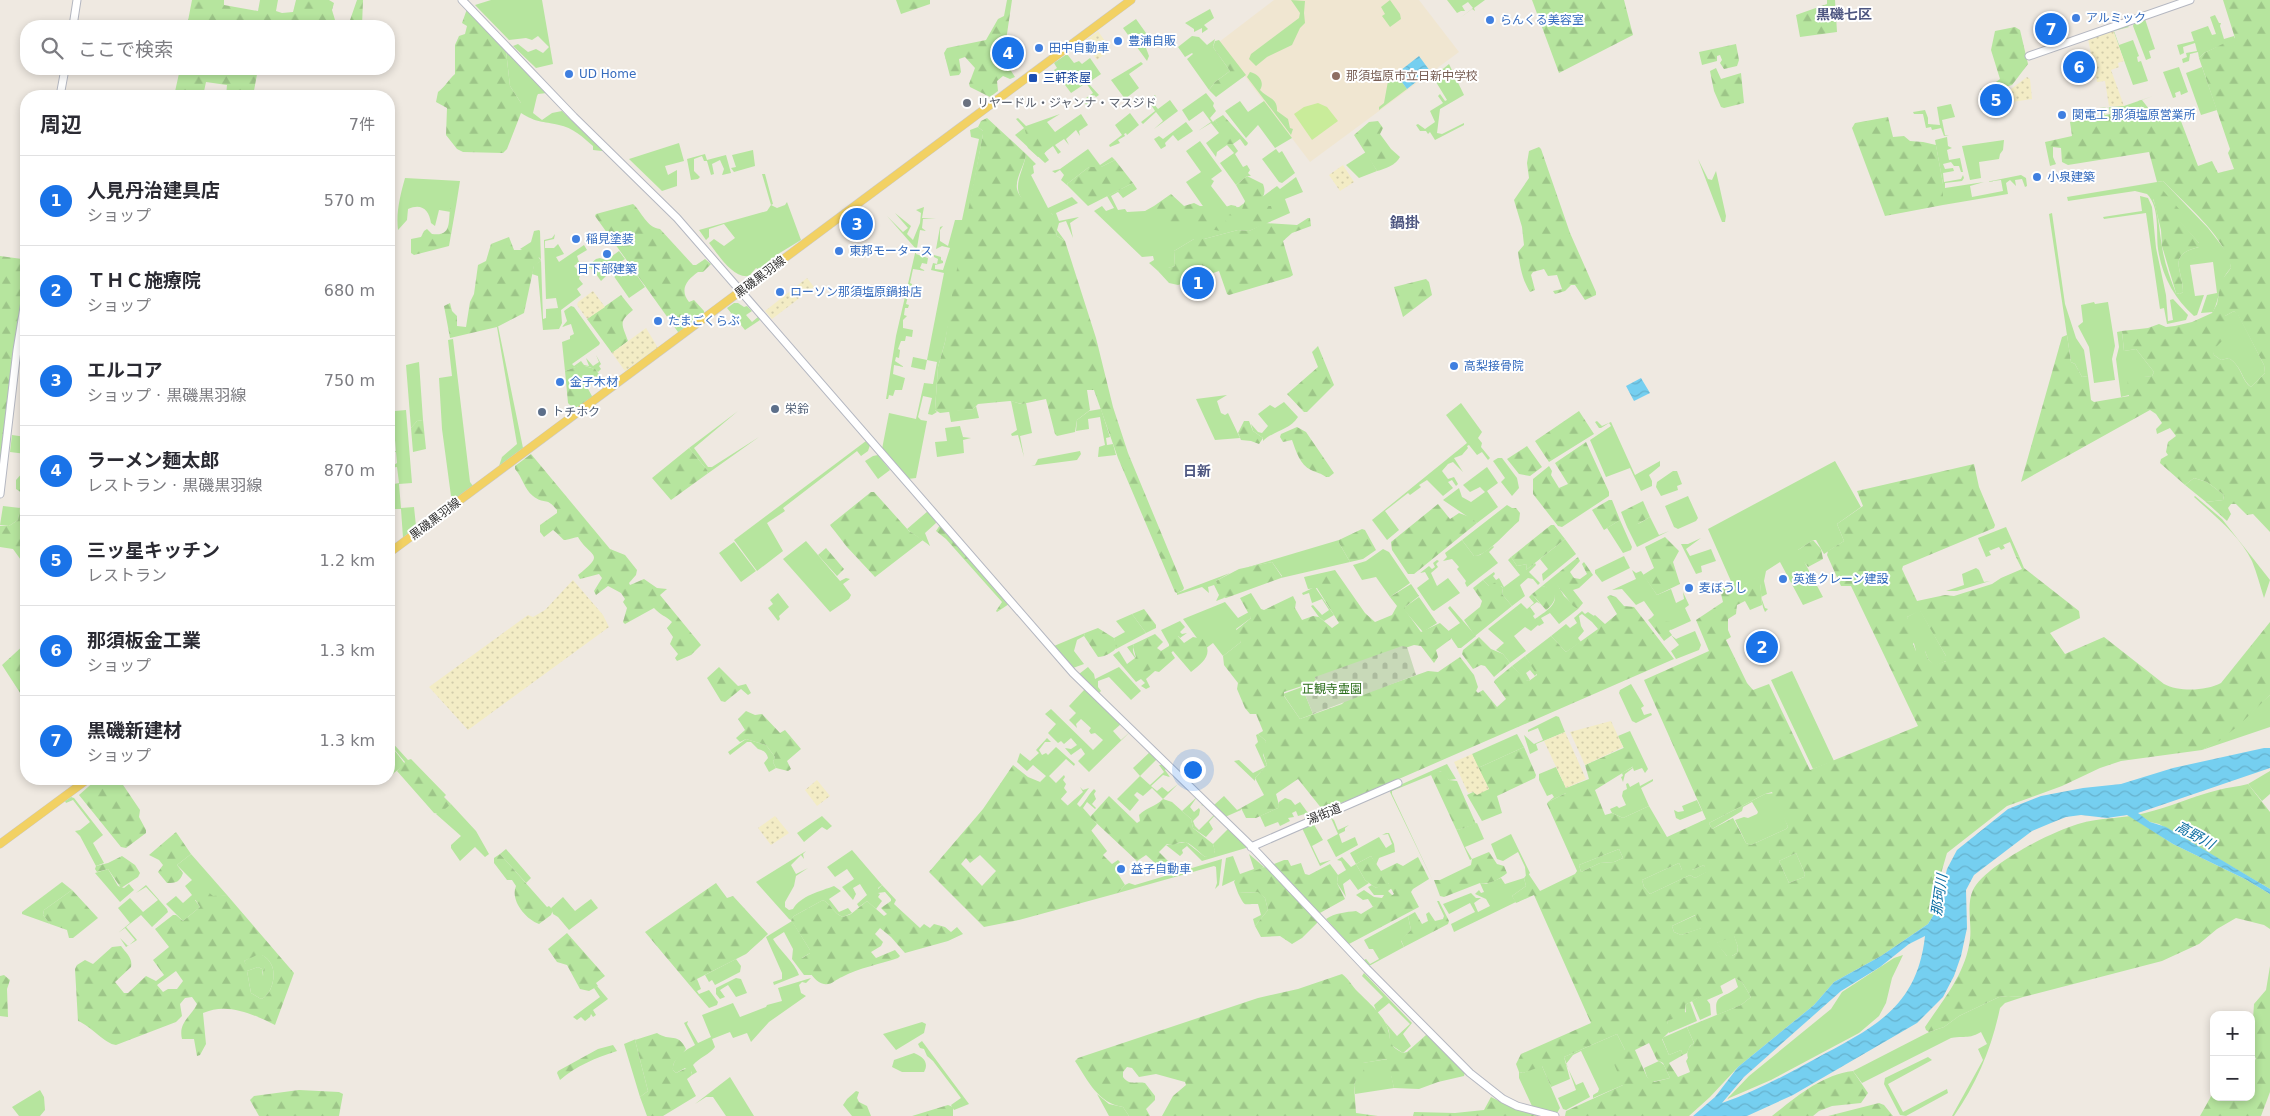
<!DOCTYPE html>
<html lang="ja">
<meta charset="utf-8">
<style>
:root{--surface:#fff;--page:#f2f2f3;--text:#2b2b33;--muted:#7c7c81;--line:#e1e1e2;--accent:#1a73e8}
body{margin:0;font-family:"DejaVu Sans","Noto Sans JP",sans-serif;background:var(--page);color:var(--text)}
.controls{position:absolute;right:15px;bottom:15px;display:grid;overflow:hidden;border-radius:10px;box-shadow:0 2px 8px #0003}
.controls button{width:45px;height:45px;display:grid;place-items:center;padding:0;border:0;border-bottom:1px solid var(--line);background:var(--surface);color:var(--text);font:25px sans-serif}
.you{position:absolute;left:1192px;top:769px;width:18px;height:18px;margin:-12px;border:4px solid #fff;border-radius:50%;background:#1a73e8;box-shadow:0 0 0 8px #1a73e833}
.badge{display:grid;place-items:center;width:32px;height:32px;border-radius:50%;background:var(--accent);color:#fff;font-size:16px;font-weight:700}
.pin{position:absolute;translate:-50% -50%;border:2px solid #fff;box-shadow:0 1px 5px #0006}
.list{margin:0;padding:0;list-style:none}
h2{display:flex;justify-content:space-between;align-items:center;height:65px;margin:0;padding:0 20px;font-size:21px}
h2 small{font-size:16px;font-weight:400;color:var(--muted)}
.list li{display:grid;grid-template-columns:32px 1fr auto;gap:15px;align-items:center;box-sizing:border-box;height:90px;padding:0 20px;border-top:1px solid var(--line)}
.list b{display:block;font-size:19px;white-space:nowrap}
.list p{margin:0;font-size:16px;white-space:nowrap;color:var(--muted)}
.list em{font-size:16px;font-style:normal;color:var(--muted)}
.icon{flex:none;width:28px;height:28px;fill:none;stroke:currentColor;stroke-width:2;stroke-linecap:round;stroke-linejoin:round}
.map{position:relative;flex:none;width:2270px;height:1116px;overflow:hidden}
.search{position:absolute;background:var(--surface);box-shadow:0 2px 8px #0003;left:20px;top:20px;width:375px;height:55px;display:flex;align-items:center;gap:12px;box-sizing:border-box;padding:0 18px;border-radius:20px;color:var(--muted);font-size:19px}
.panel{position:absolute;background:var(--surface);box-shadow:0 2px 8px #0003;left:20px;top:90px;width:375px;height:695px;border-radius:20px}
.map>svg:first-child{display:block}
.education{fill:#f0e6d1}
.grass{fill:#b6e59e;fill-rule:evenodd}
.forest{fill:url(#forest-firs);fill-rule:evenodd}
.sand{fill:url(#sand-dots)}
.cemetery{fill:url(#cemetery-stones)}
.pitch{fill:#c9ec9a}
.water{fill:url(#water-waves);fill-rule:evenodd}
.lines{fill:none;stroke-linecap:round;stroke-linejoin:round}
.secondary-casing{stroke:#b4b7c1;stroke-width:9}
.primary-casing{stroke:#c9c9c9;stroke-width:9}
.secondary{stroke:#fff;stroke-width:7}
.primary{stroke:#f2d163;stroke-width:8}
.shop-dot{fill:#3f7fe0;stroke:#fff;stroke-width:2}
.education-dot{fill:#8d6e63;stroke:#fff;stroke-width:2}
.transit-dot{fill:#1a4fb4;stroke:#fff;stroke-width:2}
.worship-dot{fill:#6b7280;stroke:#fff;stroke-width:2}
.service-dot{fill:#5c6f8a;stroke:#fff;stroke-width:2}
.labels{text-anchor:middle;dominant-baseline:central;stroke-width:4;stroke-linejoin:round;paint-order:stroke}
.shop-label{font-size:12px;fill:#366cbe;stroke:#fff;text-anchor:start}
.education-label{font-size:12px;fill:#785e54;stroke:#fff;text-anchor:start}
.transit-label{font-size:12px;fill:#164399;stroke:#fff;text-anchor:start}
.worship-label{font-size:12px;fill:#5b616d;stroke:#fff;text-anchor:start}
.street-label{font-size:12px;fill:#2e2e2e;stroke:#fff}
.service-label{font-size:12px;fill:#4e5e75;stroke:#fff;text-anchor:start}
.park-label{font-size:12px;fill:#2c6e1b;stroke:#fff}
.neighbourhood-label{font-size:14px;font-weight:bold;fill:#4d5680;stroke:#fff}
.water-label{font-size:14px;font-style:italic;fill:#0d6fa3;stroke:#fff}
.quarter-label{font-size:15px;font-weight:bold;fill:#4d5680;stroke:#fff}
</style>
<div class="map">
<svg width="2270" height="1116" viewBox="0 0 2270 1116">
<defs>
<pattern id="forest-firs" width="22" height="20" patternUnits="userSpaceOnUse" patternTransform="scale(1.25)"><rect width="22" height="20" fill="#b6e59e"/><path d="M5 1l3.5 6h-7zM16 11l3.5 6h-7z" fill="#9dc588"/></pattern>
<pattern id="sand-dots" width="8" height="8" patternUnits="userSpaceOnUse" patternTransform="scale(1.25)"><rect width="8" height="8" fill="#f3ecc5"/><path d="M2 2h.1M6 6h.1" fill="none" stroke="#d1cbaa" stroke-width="1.8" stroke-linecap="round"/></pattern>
<pattern id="cemetery-stones" width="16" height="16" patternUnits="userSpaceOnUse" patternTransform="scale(1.25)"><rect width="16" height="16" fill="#c8d9b8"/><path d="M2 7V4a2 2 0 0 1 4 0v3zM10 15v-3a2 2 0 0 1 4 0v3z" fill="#acbb9e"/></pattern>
<pattern id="water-waves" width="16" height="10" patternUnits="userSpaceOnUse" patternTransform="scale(1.25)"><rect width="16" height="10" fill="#75cff0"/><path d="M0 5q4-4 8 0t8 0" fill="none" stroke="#66b2ce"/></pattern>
</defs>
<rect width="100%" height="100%" fill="#efe9e1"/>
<path class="education" d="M1274 0H1419L1459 52 1310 162 1219 42Z"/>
<path class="grass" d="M491 0H542L553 64 536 68 513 46 518 44 528 52 536 49 543 53 549 47 538 36 532 40 526 38 509 40 475 5Z
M1291 0 1305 1 1304 13 1305 23 1300 28 1292 45 1267 57 1256 66 1249 59 1251 54 1299 18 1300 13Z
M1390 0 1400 14 1401 19 1390 27 1382 16 1385 14 1381 7Z
M1447 0H1485L1474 8 1475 11 1472 9 1460 18 1473 8 1468 2 1462 6 1465 11H1461L1457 13Z
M1210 9 1214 18 1204 25 1208 29 1202 33V28L1194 32V29L1185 23Z
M2215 15 2219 23H2221L2220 26 2224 39 2234 36 2235 39 2204 53 2199 58 2198 52 2190 54 2189 61 2183 63 2182 59 2187 57 2186 53 2197 51 2195 43 2183 47 2184 53 2180 55 2177 45 2194 41 2191 32 2208 26 2212 35 2216 34 2210 17Z
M1136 19 1151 40 1158 36 1160 38 1146 48 1149 56 1147 61 1123 28Z
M2145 19 2155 49 2149 51 2151 58 2146 60 2133 26 2134 23Z
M2127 25 2129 27 2114 31 2119 45 2133 40 2139 56 2137 57 2138 62 2141 61 2148 81 2133 85 2113 30Z
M1192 36 1199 37 1207 45 1215 39 1213 47 1230 71 1215 82 1209 90 1187 59 1193 54 1192 53 1185 57 1178 47Z
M506 51 547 93 538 94 537 96 533 113 542 120 552 113 562 111 602 150V151L593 150V146C584 138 572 127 559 125 542 121 537 123 521 113V103L510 86Z
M1067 54 1074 63 1079 61 1082 64 1090 58 1101 74 1088 83 1099 95 1096 97 1094 95 1087 100 1089 103 1087 105 1082 101 1093 93 1086 83 1071 93 1054 70 1057 68 1054 63Z
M1141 62 1143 64 1129 74 1139 88 1125 99 1111 80Z
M1449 64 1464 95 1440 109 1437 133 1442 134 1464 123V125L1435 140 1430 132 1428 134 1426 131H1420L1416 125 1418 124 1425 129 1435 122 1430 111 1443 103 1438 96 1440 94 1445 101 1447 100 1433 77Z
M2179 67 2188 92 2181 95 2180 91 2175 93 2176 97 2173 98 2163 72Z
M2202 67 2217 110 2201 115 2186 73Z
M1250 72C1259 74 1265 82 1260 90 1267 98 1278 98 1277 111L1288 119 1290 128 1293 129 1291 135 1247 77Z
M1396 74 1407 89 1379 110V107L1384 103 1388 81Z
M1206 93 1214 103 1213 106 1216 111 1210 118 1213 122 1215 120 1229 144H1233L1238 151 1235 154 1243 167 1247 165 1250 170 1248 173 1251 176H1247L1236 185 1220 163 1234 153 1227 145 1217 152 1216 157 1206 143 1219 133 1211 123 1198 131 1211 122 1203 111 1189 121 1182 110Z
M1155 95 1156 97 1153 103 1158 109 1170 100 1178 111 1154 129 1163 121 1156 112 1143 124 1141 122 1155 111 1148 100Z
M2153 96 2142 100 2140 108 2110 115 2109 107 2104 108 2105 115 2100 116 2099 108 2124 106Z
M1240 101 1248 112 1264 101 1292 138 1275 148 1258 125 1246 138 1225 111Z
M1951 104 1955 117 1942 120 1945 135H1949L1944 136 1941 128 1932 130 1931 127 1926 128 1923 114H1914L1913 112 1925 110 1928 118V124L1940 125 1937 107Z
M1130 113 1139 125 1127 135 1126 133 1124 134 1125 136 1118 140 1120 143 1110 147 1109 145 1122 135 1115 125Z
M1060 114 1047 122 1055 132 1081 114 1088 125 1079 131 1080 136 1076 130 1066 139 1069 145 1064 139 1055 145 1061 152 1058 154 1053 146 1044 153 1049 160 1045 163 1015 135 1024 128 1016 119 1018 118 1026 126Z
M1186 122 1193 131 1178 141 1173 135 1165 143 1166 146 1161 149 1154 139 1159 136 1163 139Z
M978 127 983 131V134L945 342 938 367 935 410 937 412 932 415 928 414 932 398 923 396 918 417 921 420 927 421 916 478 908 479 882 449 889 413 916 419 924 383 933 384 937 362 927 360 925 370 911 367 913 357 927 360 944 273 931 270 933 263 937 264 938 259 934 257V255L941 257V260L943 261V263L935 265V269L943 270 950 248 942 246 936 249 940 227 943 226 940 230V241L948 246 955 220H962L979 139 971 137 970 130Z
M1947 137 1948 146 1952 148 1947 150 1949 160 1960 158 1963 172H1961L1959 166H1954L1951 162 1943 164 1945 169 1953 168 1954 171 1943 173 1944 182 1961 179 1963 175 1964 178 1962 181 1945 183V188L1984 182 1970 186 1972 197 2003 191 2001 180 1986 182 2021 175 2026 178 2027 186 2025 187 2022 179 2015 180 2016 186 2010 180 2006 183 2008 194 1943 205V184L1935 140Z
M2004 140 2003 150 2000 154 1999 159 1979 162 1981 178 1970 180 1962 146Z
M1200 141 1222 171 1211 179 1214 181 1211 186 1228 208 1239 207 1247 201 1251 205 1277 186 1280 189 1296 177 1303 192 1285 199 1290 213 1249 231 1238 230 1204 239H1194L1174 251 1175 266 1158 271 1149 263 1154 260 1153 256 1142 257 1094 211 1102 206 1106 211 1114 208 1107 196 1133 183 1137 189 1123 198 1118 192 1111 196 1118 210 1125 209 1127 212 1145 211 1154 206 1160 214 1205 209 1186 182 1201 172 1186 151Z
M679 143 684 161 665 166 668 175 677 170V186L662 191 629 159Z
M1088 149 1100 165 1112 157 1115 160 1101 167H1089L1067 184 1068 186 1061 180 1064 175 1060 170 1055 173 1052 171 1060 169Z
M1276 149 1279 153 1282 151 1295 173 1282 183 1279 182 1262 159Z
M753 150 755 166 734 172 731 168 736 167 732 155Z
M1366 152 1377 171 1359 178 1346 165Z
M705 154 707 160 726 155 731 173 722 175 724 169 720 160 712 164 714 174 711 175 707 161H704L702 156 694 159V171L700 177 698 179 691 180 687 159Z
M1026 154 1036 164 1033 166 1034 173 1031 175 1048 208 1072 197 1078 203 1056 213 1059 221 1079 217 1070 223 1073 238 1066 221 1059 223 1057 230 1065 241 1057 236C1055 229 1056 222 1052 214 1046 211 1030 206 1026 203 1009 189 1024 171 1026 154Z
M1698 159 1708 179 1712 180 1716 171 1726 216 1725 222H1722Z
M762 174H765L773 204 771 205 777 208 785 205 787 202 801 240 778 254 759 270 756 268 749 276C733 279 718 254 709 243L714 239 724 246 735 238 724 224 709 229V237L706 240 699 230 767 211 771 205Z
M405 178 460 181 456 206H451V212L439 210 435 226 431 223C429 210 422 203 408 209L407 220 398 230C396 212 400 196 405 178Z
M2163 181 2208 228 2229 255 2231 268C2218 281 2221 296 2213 312L2201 313 2207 295 2217 293 2213 262 2190 265 2195 296 2204 295 2197 315 2194 316C2174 298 2162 276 2158 249 2156 232 2160 207 2147 194L2135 191 2068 201 2067 197ZM2153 199 2178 220 2199 243V247C2166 255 2183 269 2183 292L2180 294 2176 293C2170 278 2164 262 2162 246 2159 230 2159 215 2153 199Z
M2140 196 2148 198 2152 207 2156 248 2166 295 2168 321 2173 320 2170 300 2173 299 2188 315 2186 320 2167 324 2164 308 2160 309 2146 213 2104 219 2103 217 2142 211Z
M924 207 922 218 936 219H923L922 228 926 231 920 230 916 254 928 258 927 264 922 263 920 268 926 271 913 269 910 283 912 284 911 292H909L906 304 909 305 908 308H905L904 315 907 316 903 320V328L913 330 912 337 906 336 905 341H901L898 349 900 350 899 358 896 357 895 361 904 367 894 365 893 374 905 378 902 390H895L893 396 889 395 888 399H886L896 336 916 249 887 216 903 232 908 228 895 213 911 226 907 234 913 240 920 223 921 213 916 210Z
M2052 213 2065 304 2076 338 2084 350 2088 376 2082 377 2075 364 2071 362 2049 214Z
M539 230 540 231 543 319 546 318V309L558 308 556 298 546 299 544 240 552 238 555 234 554 239 545 241V248H554L558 244 564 254 556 257 559 262 584 245 587 250 577 256 579 262 574 266 579 271 596 260 607 275 601 281 591 267 580 275 579 279 583 284 577 289 581 295 561 310 562 323 559 329 543 330 538 276 532 274 534 265 541 261 540 258 520 249 531 242 534 231Z
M619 251 625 259 619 263V273L621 277 632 268 645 287 629 298 604 262Z
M2094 302 2095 304 2108 302 2115 346 2112 359 2115 380 2094 383 2089 347 2078 326 2083 322 2081 305Z
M734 303H738L744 307 747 306 752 311 746 315 752 322 758 317 760 320 745 330 727 308Z
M571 306 574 307 600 343 599 345 572 364 574 366 581 361 584 365 589 366 586 358 593 366 599 362 596 355 601 364 599 366 601 369 598 372C588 363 576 366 565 371L562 342 570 339V336L574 334 571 324 562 327 567 321 564 311Z
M2234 311 2238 314 2264 365 2265 373 2251 387C2241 379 2243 368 2229 358L2221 360 2214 355 2212 350 2225 337V316Z
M498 326 523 448 499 466 502 457 517 444 497 327Z
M2122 331 2124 351 2136 349 2154 372 2152 376 2144 377 2129 395 2121 397 2116 359 2119 347 2117 332Z
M453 339 470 482 473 486 456 498 451 496 442 429 439 378 452 376 448 340Z
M419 362 423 420 417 421 411 428 406 365Z
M1227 395 1217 401 1221 413 1225 415 1228 413 1240 438 1215 440 1196 399Z
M1011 401 1021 404 1026 403 1032 433 1020 436 1024 457 1018 435 1012 436 1011 434 1017 430Z
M1284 402 1298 417C1290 430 1273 431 1263 441V438L1253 431 1251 424 1258 432 1262 433 1268 426 1258 414 1270 405 1275 408Z
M1461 403 1482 432 1478 438 1482 443 1481 447 1490 458 1488 460 1482 452 1477 455 1469 445 1467 446 1468 448 1462 455 1454 458 1463 472 1453 462 1448 464 1442 471 1448 479 1454 477 1458 484 1456 486 1452 480 1448 482 1453 488 1443 496 1427 480 1419 485 1421 487 1410 495 1408 493 1385 511 1399 530 1387 540 1372 520 1467 443 1446 415Z
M976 406 979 418 951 422 949 411 973 409Z
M394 408 395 411 406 410 412 483 399 484 401 508 414 507 416 526 403 538 401 509H389V485L399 483 397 467 389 468 397 463 396 452 389 453 396 451 394 429H389V409Z
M1101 409 1110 437 1106 438 1107 445 1113 444 1116 455 1098 457 1099 447 1105 445 1100 417 1088 419 1089 429 1076 431 1077 420 1089 411Z
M738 411 694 448 708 467H712L759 437 707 474 708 471 689 448Z
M1597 421 1602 426 1611 422 1635 475 1660 461V466L1649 475 1652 481V486L1641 491 1630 468 1606 477 1590 440 1611 426 1609 423 1601 428H1599L1595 422Z
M960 426 963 437 971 438 963 440 964 453 937 457 935 442 947 441 945 428Z
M12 435 26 437V454L10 452Z
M866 441 870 445 868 451 861 456 857 451 783 508 785 511 767 523 783 551 757 571 734 540Z
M1080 451 1081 454 1077 460 1031 466 1035 465 1038 459Z
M878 455 890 470 878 479 865 461 873 456Z
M1498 458H1502L1517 478 1519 488 1512 496 1501 482 1505 478 1493 461Z
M1835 461 1861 507 1837 524 1844 541 1824 554 1816 540H1813L1798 550 1823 597 1803 605 1780 562 1766 571 1764 581 1767 594 1761 597 1765 608 1768 609 1765 612C1759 600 1763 588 1758 577L1737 589 1734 588 1708 529Z
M1487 467 1498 483 1487 491 1498 507 1477 523 1443 500 1459 488 1462 497 1471 502 1485 492 1480 487 1470 492 1463 485Z
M1673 471H1677L1682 484 1677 486 1678 490 1661 496 1656 487 1657 482Z
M2194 478 2207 482 2224 495 2223 500 2206 502 2185 485Z
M1688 496 1698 518 1696 521 1678 529 1674 527 1665 506Z
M2195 496 2222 519 2270 580 2264 598C2260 586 2257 573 2252 561 2239 535 2215 516 2194 497Z
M3 506 20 508 18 520 9 526 0 525Z
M928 511 935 518 936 523 925 533 930 546C922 539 915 536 907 529Z
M1650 517 1659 535 1669 531 1637 547 1627 527 1640 523Z
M1620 520 1632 547 1631 550 1623 553 1607 528Z
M2006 527 2019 556 2016 557 2010 542 2003 545 2005 548 2001 550 1999 547 1989 551 1991 555 1986 557 1978 538Z
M1701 538 1686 549 1690 556 1711 549 1716 561 1701 566 1702 572 1696 574 1681 544H1688Z
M1565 539 1576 554 1543 581 1542 574 1548 569 1540 559Z
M1339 540V543L1350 562 1281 578 1282 576 1272 562 1245 568Z
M1462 540 1474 556 1480 555 1493 546 1494 547 1489 552 1498 563 1467 587 1465 583 1466 581 1457 569 1459 567 1452 559 1443 561 1447 557 1445 553Z
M806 541 840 581 846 578 850 579 843 584 851 595 849 599 830 612 783 559Z
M734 542 756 571 741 582 719 553Z
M1383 549 1389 552 1410 583 1390 597 1376 577 1362 580 1353 565 1366 561Z
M1624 556 1630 568 1602 582 1595 573V570Z
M1511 557 1517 566 1527 564 1526 570 1535 563 1536 565 1529 572 1540 583 1538 585 1533 579 1528 578 1520 585 1525 596 1512 606 1502 594 1503 588 1501 586H1489L1483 580 1494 572 1495 574 1493 576 1496 580 1499 578 1504 587 1520 575 1508 560Z
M1437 560 1439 561 1436 564 1438 567 1431 573 1437 586 1448 578 1460 593 1434 611 1432 610 1417 588 1429 579 1425 572 1420 573 1429 566 1432 569 1435 567 1433 563Z
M1976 568 1979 570 1984 582 1990 581 1957 591H1946L1964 585 1962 574Z
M1632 570 1636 573 1641 571 1657 595 1671 589 1676 603 1684 599 1683 592 1689 605 1685 608 1691 621 1671 630 1651 618 1654 615 1644 601 1636 605 1622 589 1612 590 1636 579Z
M1230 573 1216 581 1224 598 1216 601 1219 595 1214 585 1208 587 1209 593 1202 587 1177 595V593Z
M1553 577 1564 596 1578 609 1559 624 1550 613 1541 618 1544 623 1539 626 1538 625 1531 631 1525 627 1514 636 1526 651 1510 663 1503 654 1496 650 1504 643 1488 629 1521 603 1527 609 1534 603 1529 597 1532 594 1540 604 1537 602 1530 607 1535 614 1533 616 1535 619C1543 613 1562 603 1552 592 1549 589 1547 587 1542 586Z
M1315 587 1334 615 1324 621 1319 617 1311 606 1313 605 1322 615 1329 610 1322 599 1312 603 1309 593 1303 595 1302 593Z
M778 593 789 607 779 616 780 619 778 621 768 608 773 604 770 600Z
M1419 597 1437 623 1423 632 1404 610 1405 607Z
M1225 602 1238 618 1249 612 1251 618 1236 629 1241 642 1223 656 1213 643 1205 649 1183 619Z
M1450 606 1476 636 1461 648H1458L1447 632 1460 623 1448 608Z
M1920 610 1946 656V661L1935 666 1928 659 1925 651H1916L1907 617Z
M1582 611 1585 614 1588 612 1594 616 1592 622 1582 614 1579 616 1581 626 1584 631 1578 638 1581 642 1566 652 1551 636 1566 624 1570 628 1577 623 1574 618Z
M1132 614 1146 633 1116 649 1114 638 1125 632 1116 621Z
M1180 621 1185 627 1180 632 1182 634 1187 633 1180 638 1178 636 1170 646 1161 630Z
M1695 631 1701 645 1699 650 1676 659 1671 651 1679 645 1671 635 1676 639Z
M1085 633 1084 636 1077 640 1074 651 1084 664 1073 668 1054 646Z
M1134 644C1129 656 1142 663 1150 669L1171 652 1175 658 1159 672 1155 671 1146 679 1150 687 1146 689 1141 686 1145 683 1141 679 1136 682 1113 655 1119 651 1127 664 1135 658 1127 647Z
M1525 656 1537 673 1535 676 1530 670 1526 673 1530 680 1529 681 1525 680 1512 666Z
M1088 667 1094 674 1095 679 1119 667 1141 691 1131 700 1109 677 1098 681V687L1101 691 1099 693 1079 674Z
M1792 671 1834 761 1813 769 1771 680Z
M1631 684 1644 706 1641 708 1644 715 1651 713 1652 715 1636 723 1632 721 1619 693 1620 690Z
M1302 687 1313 714 1300 719 1283 694Z
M1085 689 1121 724 1113 731 1121 740 1131 731 1089 772 1078 761 1085 754 1081 748 1071 755 1065 748 1071 749 1077 745 1071 738 1064 744 1061 741 1058 743 1048 733 1056 724 1045 714 1051 709 1093 750 1103 740 1095 733 1091 734 1089 731 1091 728 1081 719 1076 724 1077 728 1069 720 1076 713 1069 706Z
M2270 695V727L2202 750C2229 736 2247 715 2270 695Z
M1556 716 1559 717 1565 732 1536 744 1538 750 1530 754 1524 735 1534 744 1543 740 1538 728 1528 732V730Z
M1630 731 1648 769 1645 773 1642 768 1634 771 1633 768 1625 774 1623 782 1621 777 1623 776 1622 773 1633 767 1618 736Z
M1258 734 1266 741 1263 755 1267 765 1255 778V781L1234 761 1239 760 1253 773 1265 767 1255 745 1258 742 1256 735Z
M1517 734 1524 747 1478 768 1472 754Z
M1047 738 1051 742H1045L1039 750 1042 755 1046 753 1048 755 1056 747 1075 764 1074 766 1066 759 1049 776 1056 783 1064 775 1065 777 1063 780 1066 784 1064 788 1067 792 1059 801 1040 782 1046 776 1033 765 1027 771 1017 762 1020 753 1030 761 1039 753 1036 750Z
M746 739 766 745 775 757 773 762 776 768 769 772 764 763 768 758C767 753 763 750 758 749L751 742H747L730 755 728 752Z
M389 743 405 764 389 777V768L393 763 389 756Z
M1151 751 1158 758 1140 776 1150 785 1164 772 1159 765H1163L1167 768 1165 770 1170 777 1163 775 1151 786 1157 791 1162 787 1168 792 1178 784 1163 799 1152 788 1143 796 1137 792 1134 795 1139 800 1130 811 1117 799 1140 776 1133 768Z
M1447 764 1456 779 1449 780 1441 771 1392 791V794L1433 881 1390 792 1391 789Z
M1556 767 1566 788V793L1548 802 1554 797 1552 794 1547 796 1539 780V774Z
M2270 771V794L2262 801 2248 784Z
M1653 779V781L1641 788 1649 806 1623 818 1612 813 1610 809 1617 806 1619 808 1626 805 1622 796 1623 791 1627 789 1626 784 1628 783 1630 787 1639 782 1640 786Z
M1080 787 1083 790 1089 788 1077 804 1080 807C1086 801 1088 795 1094 789L1096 791 1094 794 1096 799 1092 804 1096 808 1095 809 1087 802 1083 808 1097 824 1091 831 1066 807 1083 792Z
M1775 793 1788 827 1786 829 1751 845 1746 843 1735 820 1744 817 1748 818 1757 814 1758 812 1752 802 1743 807 1742 811 1712 829 1709 823 1765 794Z
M1224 796 1237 810 1241 808V810L1225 817 1214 805Z
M71 797 74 798 103 835 93 843 104 863 96 866 80 836 75 831 80 830 90 822 73 800 66 803 65 801Z
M1197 797 1190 807 1194 812 1199 808 1200 810 1199 815 1193 821 1195 826 1199 830 1214 815 1205 806 1201 805 1203 804H1204L1215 815 1209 822 1213 829 1206 837 1193 828 1191 819 1182 811Z
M1285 798 1291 800 1295 805 1300 802 1308 813 1298 816 1296 811 1292 813 1294 817 1288 818 1290 821 1280 826 1278 822 1265 827 1260 816 1278 808 1279 802Z
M1697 800 1702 811 1680 820 1676 818 1674 810 1678 812 1684 811 1682 806Z
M451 804 476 831 489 854 485 857 475 847 460 861 451 848V845L461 836 436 814Z
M822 816 832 826 827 830 822 827 804 842 797 833Z
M1331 818 1334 820 1338 830 1349 825 1345 828V831L1339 834 1342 843 1355 837 1358 845 1336 857 1327 840 1338 834Z
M1313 823 1323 840 1312 846 1320 863 1331 860 1320 866 1302 828Z
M1477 823 1484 839 1465 847 1472 859 1470 860 1456 829 1458 830Z
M1229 828 1246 845V848L1202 861 1187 846 1182 850 1183 853 1180 856 1166 845 1186 842 1205 857 1215 852 1213 844Z
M1386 833H1389L1394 844 1395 852 1379 858 1376 865 1371 856 1356 864 1365 880 1369 883 1358 890 1350 879 1343 884 1346 897 1337 883 1338 875 1346 870 1341 861 1337 860 1342 857 1351 867 1356 864 1350 853 1379 837 1386 848 1392 844 1388 834 1382 835Z
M1511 834 1530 873 1526 877 1525 867 1518 852 1503 861 1497 859 1491 844Z
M506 849 531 878 526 883 500 854Z
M1619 849 1623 858 1614 862 1600 863 1581 872 1579 865Z
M852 850 882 885 878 888V893L880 894 878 897 882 901 876 909 867 901 859 907 857 904 867 895 860 884 853 888 856 894 853 900 842 887 854 879 847 869 835 877 827 867Z
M806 851 803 854 804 859 801 855 791 865 796 874 808 868 796 876 794 886 785 902V907L789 910 793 909C800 896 821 891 834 886L841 891 829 899 839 912 848 908 852 913 843 917C834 914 831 904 823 900L794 916 791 920 789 919 756 882Z
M1796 853 1805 874 1804 877 1789 883 1779 861Z
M191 854 227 895 195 900 200 907 183 921 166 904 176 896 183 903 192 895 185 886 192 880 177 865Z
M1249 854 1264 867 1222 886 1226 858 1233 856 1240 874 1254 869Z
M1222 859 1219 885 1215 889 1217 883 1216 867 1214 866 1118 893 1125 885 1129 883 1135 885Z
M1679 863 1682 870H1692L1704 865 1707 872 1695 878 1690 875 1650 894 1644 887 1642 880Z
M108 869 118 886 124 888 129 884 134 890 120 902 95 873Z
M1501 878 1505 884 1524 878 1526 886 1512 896 1516 902 1454 932 1451 924 1475 912 1470 903 1449 914 1443 904 1471 893 1476 898H1481L1474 903 1478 912 1490 906 1486 899 1475 894 1479 890 1481 893 1484 892 1480 883 1486 884Z
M62 882 72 890 44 910 43 915 50 924 22 914V912Z
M1385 883H1388L1392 888 1388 891 1393 896 1373 907 1368 899 1363 900 1356 895 1364 890 1374 897 1382 898 1384 895H1374L1368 887 1372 885 1376 888Z
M146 885 167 909 168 912 152 927 141 915 126 927 137 940 126 947 120 938 128 946 135 940 125 928 118 933 130 923 118 908 130 898 143 912 158 900 146 887 136 893Z
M1259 892 1265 898 1268 910 1255 926 1253 919 1261 915 1258 904C1243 903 1246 909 1238 893Z
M563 897 575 911 591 899 598 908 569 930 558 917 553 914 551 908Z
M1696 915 1702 928 1681 935 1674 932 1672 926Z
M1408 916 1411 930 1401 941 1404 947 1369 966 1364 960 1366 959 1370 964 1379 959 1373 949H1369L1364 940Z
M792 921 810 950V953L802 958 812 975H804L792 959 793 949 784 932 773 939C780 951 795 963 799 975L774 985 773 982 782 979V973L766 937Z
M1734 935 1738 947 1737 953 1732 956H1727L1716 943Z
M259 953C264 956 268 958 271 964 277 974 272 995 261 999L251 993 247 971 258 967 262 969 263 976 265 966 246 965 244 961Z
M1903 955 1892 978 1886 1003 1879 1016 1859 1033 1771 1080 1727 1099 1749 1076 1831 1009 1842 992 1894 958Z
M736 959 741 966 740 972 715 985 712 980 709 982 705 975Z
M1364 973 1412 1023 1403 1034 1411 1046 1403 1053 1390 1044 1389 1031 1385 1022 1397 1036 1410 1024 1389 1003 1377 1013 1374 1005 1383 997 1362 976Z
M736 978 741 979 747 993 736 997 728 985 720 990 725 997 720 999 716 994V988Z
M811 978 806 983 802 982 799 985 801 993 806 996 769 1022 751 1042 747 1033 733 1038 730 1032 712 1039 715 1047C710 1054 699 1058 693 1065L697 1072 692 1075V1072L685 1068 676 1073 673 1070C672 1057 686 1050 695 1045L684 1023 688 1021 687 1024 698 1043 711 1037 702 1015 733 1003 740 1017 766 1007 767 1005 782 1001 778 988Z
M1735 978 1742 982 1751 997 1741 1005 1717 1015C1713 993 1724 999 1738 987Z
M697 979 701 989 697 991 699 994 709 990 718 1002 717 1005 709 1008 687 982Z
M1720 985 1723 993 1707 1000 1710 1004 1711 1015 1700 1020 1692 1001Z
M597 986 608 999 593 1010 596 1015 593 1017 591 1014 590 1017 585 1021 581 1017 577 1020 573 1017 600 997 594 988Z
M2008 996 2023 997 2005 1003 2000 1008C1992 1047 1977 1083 1954 1116H1952L1983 1060 1978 1049 1987 1044 1981 1032C1967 1040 1964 1035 1951 1038L1862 1083 1853 1071 1929 1032 1944 1027 1959 1016 1999 997Z
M1690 1002 1697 1021 1669 1033 1667 1021 1686 1012 1685 1005Z
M922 1022 926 1024 924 1033 896 1050 883 1034Z
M1687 1027 1694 1043 1690 1046 1687 1053 1683 1055 1681 1050 1669 1055 1662 1038Z
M1617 1034 1625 1050 1623 1085 1593 1098V1095L1598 1092 1599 1089 1581 1051 1573 1055 1566 1064 1576 1085 1583 1082 1590 1097 1566 1110 1563 1109 1558 1098 1576 1090 1564 1057Z
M636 1039 635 1040 648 1091 640 1097 624 1044Z
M922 1041 969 1104 954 1110 951 1105 961 1098 933 1061 927 1056 924 1049 920 1048 918 1044Z
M914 1053C924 1057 929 1063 924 1072H902L892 1067 894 1060Z
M1928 1057 1932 1060 1888 1084 1903 1112 1947 1089 1948 1093 1906 1116 1900 1115 1884 1084 1885 1078Z
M1388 1059 1394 1088 1355 1094 1354 1085 1362 1063Z
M1659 1061 1664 1065 1670 1078 1652 1082 1647 1077 1644 1068Z
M1540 1066H1542L1560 1108 1557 1113 1532 1106 1519 1078V1072L1523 1073Z
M730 1077 754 1116H726L713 1097H706L695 1104Z
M40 1090 44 1097 45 1110 40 1116H19L12 1107Z
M1097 1094 1109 1104 1123 1107 1129 1116H1109Z"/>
<path class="forest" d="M192 0H224V5L258 11 260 0H278L276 11 282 13 293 12 296 0H329L334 3 332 10 335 20 349 23 357 0H363L362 26H187Z
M896 0H930V4L901 14Z
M1007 0H1012L1004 54 1006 63 1015 77 1010 79 1003 76 997 81 998 91 990 97 970 87 969 84 975 68 965 57 959 59 961 72 959 75 950 76 944 53 947 48 986 40 998 19 1004 16Z
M1532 0H1624L1633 35 1559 73Z
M1827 0H1835L1837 32 1800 37 1796 15 1827 4Z
M2223 0H2270V532L2253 514 2247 515 2236 504H2231L2228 508 2231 514 2227 521 2206 502 2223 500 2224 495 2207 482 2194 478 2185 485 2160 463 2161 459 2168 455 2166 452 2168 442 2176 436 2170 428 2157 434 2156 429 2162 423 2156 414 2150 410 2021 482 2062 337 2067 335 2071 362 2075 364 2082 377 2088 376 2091 400 2094 402 2129 396 2127 378 2152 376 2154 372 2136 349 2124 351 2122 331 2148 328 2159 324 2166 327 2175 326 2192 322 2212 313 2217 304 2221 281 2231 268C2226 237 2185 204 2163 181L2157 182 2149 152 2068 165 2062 162 2061 148 2053 147V157L2056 164 2050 166 2045 142 2072 136 2070 122 2140 108 2138 101 2142 100 2149 109 2176 108 2198 166 2212 161 2218 173 2234 169 2228 153 2230 149 2199 58 2204 53 2235 38ZM2234 311 2238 315 2264 365 2265 373 2251 387C2241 380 2243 368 2229 358L2221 360 2214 355 2213 350 2226 337 2225 316Z
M467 9 506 51 510 86 521 103V113L507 149 503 153 463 152 457 149 446 135 447 108 436 102 438 92C445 87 449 79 455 74V45L459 36 465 34 467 26 462 23Z
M2015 27 2020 30 2028 64 2012 85 1983 93 1980 89 1989 87 2000 79 1991 50 1995 31Z
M1219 40 1246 75 1216 97 1209 90 1215 82 1230 71 1213 47 1215 41Z
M1736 44 1739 60 1737 66 1724 69 1720 63 1722 60 1720 55 1717 56V61L1702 65 1699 52Z
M1716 68 1721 79 1741 73 1744 103 1724 108 1721 107 1714 91 1710 71Z
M180 69H258L253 96H226L227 85 206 82 203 96H174Z
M1223 115 1248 143 1247 145 1245 146 1240 139 1233 144H1227L1215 120Z
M1888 117 1893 137 1904 136 1910 141 1923 142 1936 145 1943 184V205L1885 216 1852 128 1855 123Z
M987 118 1026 154C1025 165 1015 178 1017 189 1021 206 1041 204 1052 214 1058 220 1055 229 1057 236L1065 241 1096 338 1113 407 1128 453 1184 588 1183 590 1177 593 1175 592 1118 458 1094 390H1087L1090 410 1077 420 1075 432 1057 436 1055 434 1046 399 1022 404 1010 401 978 404 973 409 940 413 935 410 938 367 945 342 952 295 983 134V131L978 127 981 121Z
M1378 121 1383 128 1380 134 1391 149 1400 157C1396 165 1385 169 1377 171L1354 135 1369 122Z
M1032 125 1041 128 1042 141 1049 147 1044 154 1038 157 1028 148 1024 139 1026 134 1025 130Z
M1539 147 1541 149 1570 233 1596 292V295L1585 300 1575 285H1571L1565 291 1555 294 1553 291 1562 289 1557 275 1548 276 1544 269 1533 272 1531 275 1535 290 1530 292C1522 279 1520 267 1518 252L1524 245 1522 227 1514 200 1529 178 1527 163 1529 151Z
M1115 160 1133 183 1088 206 1068 186 1067 184 1089 167H1101Z
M1247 176 1263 184C1269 200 1255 201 1250 213L1246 214 1241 212 1245 201 1236 185Z
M2159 186 2179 209V220L2199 243V247C2166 255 2183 269 2183 292L2180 294 2176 293 2162 246 2161 230 2152 193 2153 188Z
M1171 194 1184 206 1194 203 1200 206H1204L1209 213V221L1203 225C1188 218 1172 228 1158 222L1154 215V206Z
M633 204C642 212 646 227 660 229L693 265H696L705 259 711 264 703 272H698C687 280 679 289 689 302L694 300 704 311V314L680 332H678L595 216 596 214Z
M451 205 456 206 449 246 414 255 411 253V239L421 237 424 231 427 229 432 234C454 237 447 219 451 205Z
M1231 205 1236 206 1238 210 1234 216 1227 215 1224 218 1229 226 1225 232 1210 229 1208 225 1214 219 1215 211Z
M1268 206H1271L1274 217 1271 220 1247 226 1243 225V221C1252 215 1260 213 1268 206Z
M1308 218H1310L1311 226 1292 233 1283 241 1293 275 1290 277 1229 295 1227 294 1219 271 1178 285 1169 283 1158 271 1163 267 1167 268 1175 266 1174 251 1194 239H1204L1238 230 1249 231 1265 223 1297 225Z
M509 237 514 250H534L541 261 534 266 524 313 497 327 450 338 444 306 450 303 452 311 457 316V326L466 327 470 302 474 294 478 265 486 261 491 244Z
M0 256 22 259 26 263V277L18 322 0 471Z
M600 258 614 263 616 271 600 274 594 273 589 265 596 259Z
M1426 279 1429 282 1432 295 1403 317 1394 287Z
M621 295 633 310C618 322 622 324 628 341L612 353 587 319Z
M1318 346 1334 385 1307 412H1304L1287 394 1318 367 1312 352Z
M581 365 595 369 605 382 603 383 596 376 587 382 586 385 593 398 575 410 568 403 565 371Z
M1579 411 1594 434 1549 462 1535 441Z
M423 420 426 449 413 452 411 428 417 421Z
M1244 421H1249L1253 431 1263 438 1259 444 1251 441 1241 440 1238 433Z
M1297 427 1306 432 1334 473 1329 477H1326C1321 473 1317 473 1311 470 1300 465 1296 451 1292 440L1283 442 1280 437 1281 434Z
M1586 442 1609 492V496L1562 527 1558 526 1533 494V479L1549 466 1552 471 1551 475 1559 488 1568 484 1555 463Z
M1527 446 1542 467 1530 476 1519 474 1507 459Z
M689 448 708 471 707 474 671 500 652 478Z
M26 454V567L13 549 0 547V526H9L18 520 22 493 16 489V480L24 471Z
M531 454 610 549 625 555 637 570 636 575 629 583 630 585 644 579 657 588 667 589 660 595 701 645 691 655 677 661 675 658 678 654 670 644 673 637 667 628 672 622C666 616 660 615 654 608L625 624 623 622 627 608 623 602 625 599 621 593 608 586 596 595 594 591 602 578 599 574 580 579 578 575C607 552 590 558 578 537 558 541 569 543 553 530L544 537 540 532V525L557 513V510C546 496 544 505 533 496 524 489 523 478 515 469V466Z
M1974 464 1979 487 1995 525 1994 528 1903 566 1902 569 1917 601 1945 595 1954 596 1992 584 2001 578 2022 569 2016 557 2019 556 2024 568 2079 611 2080 618 2050 633 2065 654 2104 637 2164 684C2179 692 2206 691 2221 683L2270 622V695L2238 726 2219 741 2202 750 2121 761 2100 768 2062 786 2007 806 1947 853 1940 877 1939 906 1928 924 1881 956 1834 982 1814 1005 1738 1067 1710 1097 1689 1116H1565L1566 1111 1623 1085 1611 1057 1625 1050 1617 1034 1564 1057 1570 1079 1551 1087 1542 1066 1523 1073 1519 1072 1516 1064 1521 1054 1591 1023 1534 895 1516 903 1512 896 1526 886 1524 878 1528 873 1540 891 1575 874 1577 871 1547 804 1548 802 1566 793V788L1589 779 1585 765 1628 746 1634 753 1637 764 1595 790 1605 815 1612 813 1623 818 1649 806 1667 837 1706 819 1644 680 1709 651 1696 620 1723 602 1720 590 1730 582 1734 588 1737 589 1758 576 1760 579 1762 605 1750 610 1745 601 1737 605 1736 614 1728 619V630L1731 637 1726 640 1747 683 1753 690 1769 684 1810 770 1918 726 1851 586H1841L1827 555 1828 551 1844 541 1837 524 1863 506 1857 491ZM1920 611 1946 656V661L1935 665 1928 659 1925 651H1916L1913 644 1917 638 1907 617ZM1772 792 1788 827 1786 829 1751 845 1746 843 1733 818 1712 829 1709 823 1765 794ZM1619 849 1623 858 1614 862 1600 863 1581 872 1579 865ZM1796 853 1805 874 1804 877 1789 883 1779 861ZM1679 863 1682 870H1692L1704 865 1706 872 1695 878 1690 875 1650 894 1644 887 1642 880ZM1695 915 1701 928 1681 935 1674 932 1672 926ZM1734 936 1738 947 1737 953 1732 956H1727L1717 943ZM1735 978 1742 982 1751 997 1741 1005 1687 1027 1694 1043C1688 1047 1686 1052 1688 1058L1686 1061 1690 1072 1678 1077 1669 1063 1683 1055 1681 1050 1669 1055 1662 1039 1670 1031 1667 1021 1685 1014V1005ZM1649 1043 1657 1060 1663 1063 1670 1078 1654 1082 1647 1077 1635 1050Z
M871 492H874L909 531 923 540 875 577 847 547 830 525Z
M1609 500H1612L1620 520 1604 530 1592 510Z
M1643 501 1650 517 1634 526 1627 527 1621 512Z
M1438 504 1450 519 1459 513 1470 517 1477 523 1414 574H1408L1392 550 1391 542Z
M1507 505 1512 508H1516L1520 513 1519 521C1509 529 1486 557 1474 556L1462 540Z
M940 525 1009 604 997 612 996 611 1002 602 946 539 936 531Z
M1551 525H1554L1565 539 1526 570 1527 564 1517 566 1511 557Z
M1362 529 1365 530 1376 550 1363 559 1350 562 1339 543V540Z
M1665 537 1679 551 1673 562 1680 584 1657 595 1643 575 1654 568 1645 547Z
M1813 540 1821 549 1823 559 1808 567 1798 555V550Z
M826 548 844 569 837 576 818 555Z
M1578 557 1580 561 1570 572 1574 578 1580 579 1587 574 1582 564 1584 562 1593 575 1579 588 1573 590 1583 603 1578 609 1573 606 1553 580V577Z
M1272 562 1282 577 1281 578 1226 598 1222 597 1216 581 1239 569Z
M1335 570 1365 613 1375 622 1392 615 1397 606 1390 597 1411 584 1419 596 1405 607V610L1421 632 1440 623 1451 633V639L1436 650 1438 657 1434 663 1421 646 1414 645 1315 678 1317 681 1284 692V696L1300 719 1342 704 1346 700 1428 671 1438 672 1460 657 1474 675 1478 687 1476 691 1478 693 1483 690 1497 707 1506 699 1494 682 1495 680 1512 666 1526 680 1529 681 1537 675 1525 656 1551 636 1566 652 1598 629 1592 622V617L1595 615 1605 624 1617 614 1607 597 1610 595 1616 597 1624 606 1634 607 1674 659 1353 799 1322 809 1298 779 1276 794 1279 805 1278 808 1256 818H1246L1241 808 1264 795 1255 778 1267 765 1262 750 1266 741 1258 734 1263 731 1256 714H1250L1245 708 1237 689 1238 683 1224 665 1223 656 1241 642 1234 632 1251 618 1240 598 1251 593 1261 609 1264 610 1293 596 1296 602 1295 608 1302 620 1313 616 1319 617 1332 628 1339 623 1317 588 1308 589 1304 577Z
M1483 580 1489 586 1496 582 1503 588 1502 594 1512 606 1475 636 1464 620 1480 607 1482 601 1473 588Z
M1542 586C1559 589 1558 601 1546 610L1532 594Z
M1144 609 1156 625V628L1146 633 1132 614Z
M1651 618 1670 622 1672 628 1669 631 1672 635 1664 641 1648 620Z
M1098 628 1114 638 1117 647C1114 652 1104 657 1098 657L1084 636 1085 633Z
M1155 634 1163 642 1157 648 1161 651 1169 646V640L1176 634 1184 643 1193 637 1203 639C1214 655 1203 662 1191 672L1173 651 1157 666 1143 673 1134 661 1136 657 1133 647 1134 644Z
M1479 637 1491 649 1503 654 1510 663 1494 677 1485 666 1481 665 1473 669 1462 654 1463 650Z
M26 643V702L2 665Z
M719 667 738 686 746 684 751 693 748 695 741 689 725 702 721 701 707 678Z
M746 711 755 715 762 714 780 733 785 730 801 749 787 761 791 769 788 771 776 768 773 762 775 757 766 745 746 739 740 742 736 738 745 730 738 719Z
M389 739 408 760 411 759 446 795 444 797 451 804 439 814 434 813 397 771 405 762 389 743Z
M1524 747 1536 775 1535 778 1497 796 1502 813 1482 821 1467 795 1473 792 1489 789 1478 768Z
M1013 765 1028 777 1045 784 1084 821 1107 851 1103 855 1112 864 1118 860 1120 862 1115 869 1125 885 1118 893 1019 920 984 927 929 872 983 809ZM980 855 996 871 982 886 961 864 966 858 970 863Z
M1443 771 1449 780 1457 781 1476 824 1458 830 1456 829 1431 775 1434 772Z
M97 779H119L140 810 139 817 146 830V833L126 848 121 847 79 795Z
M2248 784 2270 812V889L2159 824 2150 822 2140 815 2132 817 2173 844 2245 879 2270 894V929L2264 925 2236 918 2217 929 2199 944 2162 961 2023 997 2008 996 1999 997 1959 1016 1944 1027 1929 1032 1926 1030 1925 1027C1943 1000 1966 973 1970 939 1972 924 1966 905 1973 890 1985 865 2051 832 2078 824 2100 817 2123 819 2145 813 2170 807 2194 796 2218 790 2228 787 2238 787 2248 784Z
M1109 796 1137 823 1140 821 1139 815C1147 807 1155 807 1163 799L1172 802 1191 819 1193 828 1213 844 1215 851 1213 855 1205 857C1200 853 1190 842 1184 842 1177 842 1175 846 1167 844L1159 852 1168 861 1169 866 1163 870 1146 855 1137 861 1090 817Z
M176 832 191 854 177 865 183 873C180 882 176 883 167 883L158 872 163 865 159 860 149 855Z
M1489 852 1497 864 1504 866 1507 873C1500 879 1489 885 1480 883L1444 897 1440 896 1434 880H1440L1471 865 1472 859Z
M500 854 547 907 549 906 553 910 551 915 539 924C525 919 510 900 516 886L512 880H507L494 863V858Z
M122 856 135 865 140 873 138 877 121 888 108 869 97 872 95 869 96 866 108 863Z
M1371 856 1381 871 1397 863 1403 866 1418 857 1429 879 1413 889 1411 892 1419 907 1349 944 1326 919C1335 913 1346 912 1356 911L1361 914 1394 894 1388 883 1376 888 1365 880 1356 864Z
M1284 860H1288L1291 866 1301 863 1305 874 1309 875 1330 864 1338 875 1337 883 1345 899 1320 913 1275 867 1274 864Z
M1264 867 1267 868 1318 920 1317 923 1302 938 1292 944 1280 936 1261 937 1255 926 1268 910 1265 898 1258 892 1238 893 1234 882 1236 878Z
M716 883 727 898 733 896 768 934 746 954 691 982H687L645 932Z
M882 885 896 900 894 904 920 928 924 924 930 928 934 924 945 927 951 932 957 927 963 934 948 941 905 953 891 937 880 928 875 934 883 942 881 946 871 952 876 958 895 950 900 956 898 958C880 964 859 968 842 977 836 979 831 986 824 984 814 982 806 967 801 959L810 953V950L791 920 794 916 823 900C831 904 834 914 843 917L851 914 867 901 884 916 887 914 881 908 891 901V899L885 892 878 893 877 890Z
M72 890 98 918 73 938H69L67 930 50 924 43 915 44 910Z
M206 890 213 896 227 895 294 973 275 1025C253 1014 227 1002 203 1013L206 1044 200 1055 197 1056 194 1039H182C178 1022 191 1017 197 1004L192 997 185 998 180 1004 182 1016 176 1022 116 1045C105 1044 91 1026 78 1021L75 969 77 965 85 960 93 964 112 947 121 946C126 953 133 958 131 967L115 982 124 993H128L146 976 156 981 164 975 153 960 169 947 155 929 173 915H176L183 921 200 907 195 899ZM259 954C264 956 268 958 271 964 277 974 272 995 261 999L251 993 247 971 258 967 262 969 264 977 265 966 257 962 246 964 244 961ZM176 971 183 981 177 989H168L163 992 157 985Z
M1437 901H1439L1449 921 1448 924 1404 947 1401 940 1411 930 1408 916 1415 912 1422 924 1428 921 1426 914 1429 912 1435 921 1443 919 1444 916Z
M567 933 605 976 596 983 598 986 589 991 580 989 567 965 557 962 548 949Z
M2270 966V1092L2261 1116H2200L2214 1091V1097H2251V1070L2256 1058 2252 1056 2251 1051 2254 1004 2266 990Z
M1342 974C1348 978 1352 986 1358 992 1368 1002 1379 1011 1386 1024 1393 1039 1385 1044 1403 1053L1407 1052 1426 1035 1430 1036 1465 1072 1464 1076 1438 1082 1419 1089 1394 1088 1387 1059 1363 1063 1365 1076 1363 1079 1356 1080 1354 1085 1356 1113 1378 1116H1162L1173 1096 1186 1085 1185 1082 1156 1074 1139 1077 1132 1068 1127 1067 1123 1072V1077C1130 1086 1136 1081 1145 1083L1155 1096V1100L1146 1109 1150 1116H1129L1123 1107C1098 1103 1088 1081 1075 1061L1078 1058 1258 998 1298 989Z
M4 975 10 980 7 989 8 1017 0 1016V976Z
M657 1033C670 1042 678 1032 686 1049 681 1057 672 1059 673 1070L676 1073 689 1067 691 1069 692 1075 687 1079 696 1096 663 1116H647L640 1097 648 1091 635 1040Z
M613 1045 617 1051C595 1058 576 1066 560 1080L557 1073 558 1071 598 1049Z
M1853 1071 1868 1093 1861 1103 1832 1106 1819 1111 1813 1116H1772C1796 1097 1821 1075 1853 1071Z
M299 1090 339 1092 343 1094 339 1116H259L250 1100 254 1096Z
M856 1091 859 1092 857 1098 859 1102 867 1106 871 1116H852L843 1105 847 1099Z
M1491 1097 1513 1108 1539 1116H1413L1414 1112 1455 1113 1484 1110Z
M1879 1103 1884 1105 1893 1116H1828Z
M948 1105 953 1107V1116H912Z"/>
<path class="sand" d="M2113 30 2124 61 2118 63 2119 67 2111 70 2124 106H2109L2105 81 2097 82 2088 39Z
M1098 31 1111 50 1097 60 1084 42Z
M2027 77 2030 79 2032 99 2006 103 2007 92Z
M1343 165 1354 182 1340 191 1329 175Z
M807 278 814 287 772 319 765 311Z
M593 291 605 307 587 319 577 305 578 302Z
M646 328 658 348 625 371 612 353Z
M573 580 603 615 609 627 468 730 429 687 528 615 533 617 545 610Z
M1611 721 1623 747 1585 765 1570 732Z
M1565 732 1586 779 1566 788 1544 741Z
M1472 754 1489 789 1477 795 1473 792 1468 793 1454 762Z
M817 780 830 796 817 806 805 790Z
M775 816 789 833 771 845 758 828Z"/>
<path class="cemetery" d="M1402 646 1407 647 1416 675 1313 714 1302 687 1316 681 1315 677Z"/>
<path class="pitch" d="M1318 103 1327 107 1338 121 1312 140 1294 114 1304 107Z"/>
<path class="water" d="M1419 56 1430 71 1407 89 1396 74Z
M1641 378 1650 393 1634 401 1626 386Z
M2264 748H2270V768L2138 813 2150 822 2166 827 2270 889V894L2245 879 2173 844 2127 815 2107 818 2081 815 2066 817 2051 823 2032 831 1974 875 1966 890 1967 928 1961 956 1954 976 1943 997 1917 1023 1793 1095 1747 1116H1693L1715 1097 1738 1067 1814 1005 1834 982 1881 956 1928 924 1939 906 1947 869 1957 850 2008 809 2041 796 2083 788 2121 784 2173 768ZM1925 936C1917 1009 1872 1028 1815 1059 1785 1075 1755 1092 1722 1103L1744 1077 1841 991 1880 967 1909 944Z"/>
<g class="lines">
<g class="secondary-casing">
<path id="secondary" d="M462 0 574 117 677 218 1073 673 1253 848 1367 969 1470 1073 1503 1099 1517 1106 1555 1116
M73 26 77 0
M2029 56 2190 0
M60 96 65 69
M0 494 17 350 26 295
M1251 847 1398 783"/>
</g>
<g class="primary-casing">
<path id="primary" d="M389 553 1131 0
M0 844 88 779"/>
</g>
<use href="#secondary" class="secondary"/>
<use href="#primary" class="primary"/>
</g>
<g class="shop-dot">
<circle cx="2076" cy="18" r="5"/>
<circle cx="1490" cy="20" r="5"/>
<circle cx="1118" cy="41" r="5"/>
<circle cx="1039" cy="48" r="5"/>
<circle cx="569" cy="74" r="5"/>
<circle cx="2062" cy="115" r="5"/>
<circle cx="2037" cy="177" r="5"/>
<circle cx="576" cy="239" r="5"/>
<circle cx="839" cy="251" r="5"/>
<circle cx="607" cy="254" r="5"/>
<circle cx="780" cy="292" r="5"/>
<circle cx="658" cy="321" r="5"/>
<circle cx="1454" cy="366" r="5"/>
<circle cx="560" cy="382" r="5"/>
<circle cx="1783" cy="579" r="5"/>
<circle cx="1689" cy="588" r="5"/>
<circle cx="1121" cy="869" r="5"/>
</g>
<circle class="education-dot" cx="1336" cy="76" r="5"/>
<rect class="transit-dot" x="1028" y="73" width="10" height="10" rx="2.5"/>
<circle class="worship-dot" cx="967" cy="103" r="5"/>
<g class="service-dot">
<circle cx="775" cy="409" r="5"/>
<circle cx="542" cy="412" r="5"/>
</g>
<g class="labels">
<g class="shop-label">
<text x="2086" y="18">アルミック</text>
<text x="1500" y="20">らんくる美容室</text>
<text x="1128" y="41">豊浦自販</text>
<text x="1049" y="48">田中自動車</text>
<text x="579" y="74">UD Home</text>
<text x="2072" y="115">関電工 那須塩原営業所</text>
<text x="2047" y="177">小泉建築</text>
<text x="586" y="239">稲見塗装</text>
<text x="849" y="251">東邦モータース</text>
<text x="607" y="269" text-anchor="middle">日下部建築</text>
<text x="790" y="292">ローソン那須塩原鍋掛店</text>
<text x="668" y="321">たまごくらぶ</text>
<text x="1464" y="366">高梨接骨院</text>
<text x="570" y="382">金子木材</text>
<text x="1793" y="579">英進クレーン建設</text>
<text x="1699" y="588">麦ぼうし</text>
<text x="1131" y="869">益子自動車</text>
</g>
<g class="education-label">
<text x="1346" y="76">那須塩原市立日新中学校</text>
</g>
<g class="transit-label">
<text x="1043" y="78">三軒茶屋</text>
</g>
<g class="worship-label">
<text x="977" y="103">リヤードル・ジャンナ・マスジド</text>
</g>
<g class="street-label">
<text transform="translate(760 277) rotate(-37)">黒磯黒羽線</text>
<text transform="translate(435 519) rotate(-37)">黒磯黒羽線</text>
<text transform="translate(1324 814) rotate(-22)">湯街道</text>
</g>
<g class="service-label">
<text x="785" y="409">栄鈴</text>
<text x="552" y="412">トチホク</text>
</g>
<g class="park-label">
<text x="1332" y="689">正観寺霊園</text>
</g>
<g class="neighbourhood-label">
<text x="1844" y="14">黒磯七区</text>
<text x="1197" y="471">日新</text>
</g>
<g class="water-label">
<text transform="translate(2195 835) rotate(29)">高野川</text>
<text transform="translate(1939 895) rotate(-82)">那珂川</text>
</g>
<g class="quarter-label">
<text x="1405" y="223">鍋掛</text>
</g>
</g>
</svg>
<div class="controls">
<button>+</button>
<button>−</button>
</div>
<div class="you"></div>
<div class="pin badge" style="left:1198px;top:283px">1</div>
<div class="pin badge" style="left:1762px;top:647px">2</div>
<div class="pin badge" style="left:857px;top:224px">3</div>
<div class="pin badge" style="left:1008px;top:53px">4</div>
<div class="pin badge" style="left:1996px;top:100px">5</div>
<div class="pin badge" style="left:2079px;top:67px">6</div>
<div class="pin badge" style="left:2051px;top:29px">7</div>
<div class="search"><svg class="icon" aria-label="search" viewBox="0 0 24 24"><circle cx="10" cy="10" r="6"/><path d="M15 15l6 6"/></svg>ここで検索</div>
<section class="panel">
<h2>周辺<small>7件</small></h2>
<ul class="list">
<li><span class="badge">1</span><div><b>人見丹治建具店</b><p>ショップ</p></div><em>570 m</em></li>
<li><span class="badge">2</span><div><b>ＴＨＣ施療院</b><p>ショップ</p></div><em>680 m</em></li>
<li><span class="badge">3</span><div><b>エルコア</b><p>ショップ · 黒磯黒羽線</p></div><em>750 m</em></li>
<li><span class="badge">4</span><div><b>ラーメン麺太郎</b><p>レストラン · 黒磯黒羽線</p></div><em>870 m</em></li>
<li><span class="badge">5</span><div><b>三ッ星キッチン</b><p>レストラン</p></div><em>1.2 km</em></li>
<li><span class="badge">6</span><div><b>那須板金工業</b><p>ショップ</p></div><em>1.3 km</em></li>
<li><span class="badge">7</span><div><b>黒磯新建材</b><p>ショップ</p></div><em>1.3 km</em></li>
</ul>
</section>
</div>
